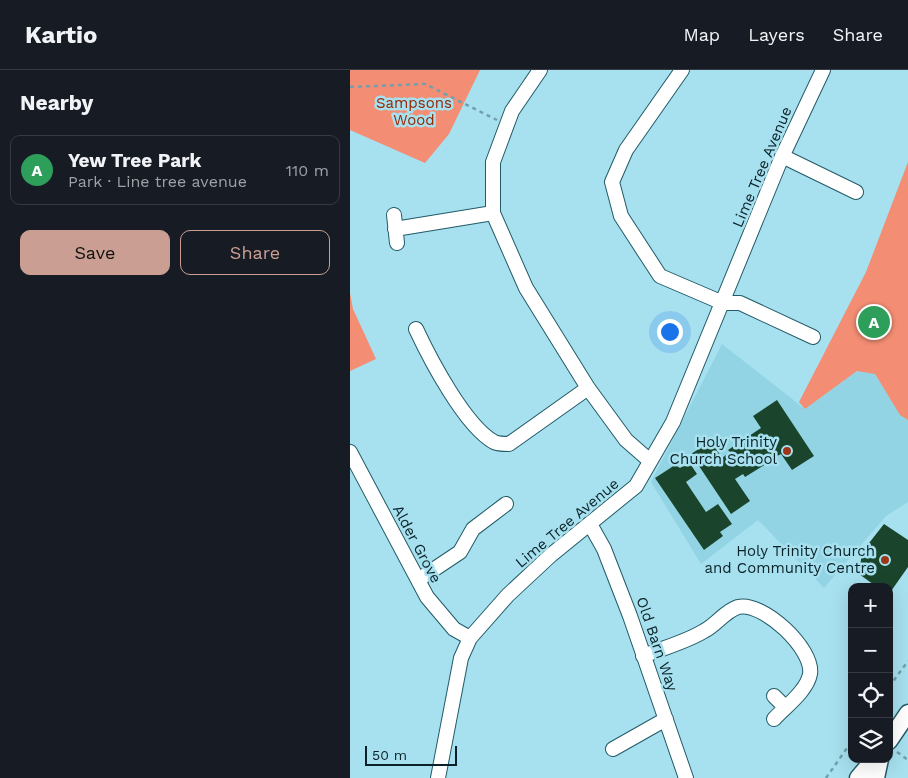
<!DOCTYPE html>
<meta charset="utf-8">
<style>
:root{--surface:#171b24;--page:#20242c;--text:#f1f3f6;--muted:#9ea1a6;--line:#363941;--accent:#cb9e93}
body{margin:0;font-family:"Work Sans",sans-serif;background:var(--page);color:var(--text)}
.controls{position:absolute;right:15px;bottom:15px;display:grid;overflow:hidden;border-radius:10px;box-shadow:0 5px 20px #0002}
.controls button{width:45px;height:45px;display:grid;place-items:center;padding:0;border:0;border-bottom:1px solid var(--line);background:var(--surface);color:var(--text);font:25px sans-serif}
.scale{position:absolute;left:15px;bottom:12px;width:92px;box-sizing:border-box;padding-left:5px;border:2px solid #0a2227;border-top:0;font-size:14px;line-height:18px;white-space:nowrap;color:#0a2227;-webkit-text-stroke:4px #a7e0ef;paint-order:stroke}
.you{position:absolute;left:319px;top:261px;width:18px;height:18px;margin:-12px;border:4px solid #fff;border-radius:50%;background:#1a73e8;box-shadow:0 0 0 8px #1a73e833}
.badge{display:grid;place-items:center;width:32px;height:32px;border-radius:50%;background:var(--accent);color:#fff;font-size:16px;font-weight:700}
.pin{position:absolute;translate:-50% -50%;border:2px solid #fff;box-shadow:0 1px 5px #0006}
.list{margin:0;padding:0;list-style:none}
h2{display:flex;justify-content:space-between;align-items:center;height:65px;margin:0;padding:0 20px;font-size:21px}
h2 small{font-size:16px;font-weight:400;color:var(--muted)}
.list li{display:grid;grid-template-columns:32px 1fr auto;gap:15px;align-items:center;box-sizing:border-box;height:70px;margin:0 10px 10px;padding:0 10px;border:1px solid var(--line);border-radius:10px}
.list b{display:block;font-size:19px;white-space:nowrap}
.list p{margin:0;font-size:16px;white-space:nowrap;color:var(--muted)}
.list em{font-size:16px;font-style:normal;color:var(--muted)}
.actions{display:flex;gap:10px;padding:15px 20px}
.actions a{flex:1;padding:11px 0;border:1px solid var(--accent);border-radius:10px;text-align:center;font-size:18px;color:var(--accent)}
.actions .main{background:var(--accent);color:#111}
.icon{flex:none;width:28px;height:28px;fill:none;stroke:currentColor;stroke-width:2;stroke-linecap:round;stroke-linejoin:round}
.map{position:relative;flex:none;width:558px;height:708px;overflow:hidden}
header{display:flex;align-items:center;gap:30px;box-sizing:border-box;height:70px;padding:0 25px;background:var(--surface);border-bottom:1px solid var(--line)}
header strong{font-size:24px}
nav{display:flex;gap:28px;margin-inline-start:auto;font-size:18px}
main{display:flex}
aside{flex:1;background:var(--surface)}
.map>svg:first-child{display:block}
.built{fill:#92d4e4}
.green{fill:#f38d73}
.building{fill:#1a452c}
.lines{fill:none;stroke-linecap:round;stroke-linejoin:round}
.minor-casing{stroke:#225b67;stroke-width:16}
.major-casing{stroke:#225b67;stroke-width:19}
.path{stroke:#729fab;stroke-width:2.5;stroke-dasharray:4 4;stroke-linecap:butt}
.minor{stroke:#fff;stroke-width:14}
.major{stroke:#fff;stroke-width:16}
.poi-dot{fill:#9d3519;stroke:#a7e0ef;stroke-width:2}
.labels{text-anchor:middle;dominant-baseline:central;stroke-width:5;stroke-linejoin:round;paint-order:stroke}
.park-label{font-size:15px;fill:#952400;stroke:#a7e0ef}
.street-label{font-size:15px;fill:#0a2227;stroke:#a7e0ef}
.poi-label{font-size:15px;fill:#0a2227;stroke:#a7e0ef;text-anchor:end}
</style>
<header>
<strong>Kartio</strong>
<nav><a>Map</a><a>Layers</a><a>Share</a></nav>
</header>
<main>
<aside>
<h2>Nearby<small></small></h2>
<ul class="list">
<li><span class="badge" style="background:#2e9e5b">A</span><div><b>Yew Tree Park</b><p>Park · Line tree avenue</p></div><em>110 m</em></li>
</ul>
<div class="actions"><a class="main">Save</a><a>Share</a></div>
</aside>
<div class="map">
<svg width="558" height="708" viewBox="0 0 558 708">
<rect width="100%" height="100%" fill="#a7e0ef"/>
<path class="built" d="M372 274 455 339 507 301 524 303 550 344 558 350V432L536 446 474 518 408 450 351 494 301 412Z"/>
<path class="green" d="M0 0H130L99 64 75 93 0 60Z
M558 92V350L550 345 525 304 507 301 455 339 449 332 516 202Z
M0 223 3 239 26 289 0 301Z"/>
<path class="building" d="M427 330 464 386 442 400 431 384 415 392 416 394 395 407 393 404 385 409 400 431 381 444 341 384 361 371 372 388 380 382 378 380 411 358 403 346Z
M339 392 347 404 336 412 356 442 368 434 382 454 370 462 373 466 354 480 305 408 325 395 330 398Z
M534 454 558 470V497L539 524V517H527L509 504 512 482Z"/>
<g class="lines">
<g class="minor-casing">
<path id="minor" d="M190 0 162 41 143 92V143L176 218 238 318 276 370 300 391
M332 0 276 80 262 112 271 146 310 206 373 233H390L463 267
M432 86 506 122
M44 145 47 173
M45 159 143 143
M66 259C80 289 115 356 144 372 148 374 154 374 159 374L238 318
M0 382 77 527 104 559 120 568
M240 454 254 479 280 546 336 708
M68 510 110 482 123 459 156 434
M293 586C313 578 336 572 354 561 366 555 375 541 388 537 413 531 464 579 460 604 457 621 435 637 424 649
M424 626 435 637
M263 679 316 649
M88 708 111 588 120 568 158 525 201 485 286 416 323 352 431 89 473 0"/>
</g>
<g class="major-casing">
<path id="major" d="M539 671 558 643
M508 708 524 689
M526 708 530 689"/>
</g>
<path class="path" d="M0 17 75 14 147 50
M539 617 558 591
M547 682 558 690
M476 708 502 671"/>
<use href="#minor" class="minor"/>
<use href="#major" class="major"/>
</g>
<g class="poi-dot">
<circle cx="437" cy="381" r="5"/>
<circle cx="535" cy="490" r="5"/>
</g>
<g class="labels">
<g class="park-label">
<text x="64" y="33">Sampsons<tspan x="64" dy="17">Wood</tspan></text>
</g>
<g class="street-label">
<text transform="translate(412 97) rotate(-67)">Lime Tree Avenue</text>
<text transform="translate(217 453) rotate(-40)">Lime Tree Avenue</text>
<text transform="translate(67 474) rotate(62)">Alder Grove</text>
<text transform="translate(307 574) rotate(71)">Old Barn Way</text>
</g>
<g class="poi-label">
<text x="427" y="372">Holy Trinity<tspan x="427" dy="17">Church School</tspan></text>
<text x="525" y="481">Holy Trinity Church<tspan x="525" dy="17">and Community Centre</tspan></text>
</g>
</g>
</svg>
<div class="controls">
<button>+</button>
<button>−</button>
<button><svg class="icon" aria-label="locate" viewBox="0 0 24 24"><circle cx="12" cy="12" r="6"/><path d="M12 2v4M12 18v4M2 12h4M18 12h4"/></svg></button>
<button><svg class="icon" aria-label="layers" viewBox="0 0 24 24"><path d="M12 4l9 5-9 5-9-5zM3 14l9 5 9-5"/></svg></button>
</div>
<div class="scale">50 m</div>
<div class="you"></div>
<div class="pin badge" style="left:524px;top:252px;background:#2e9e5b">A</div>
</div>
</main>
